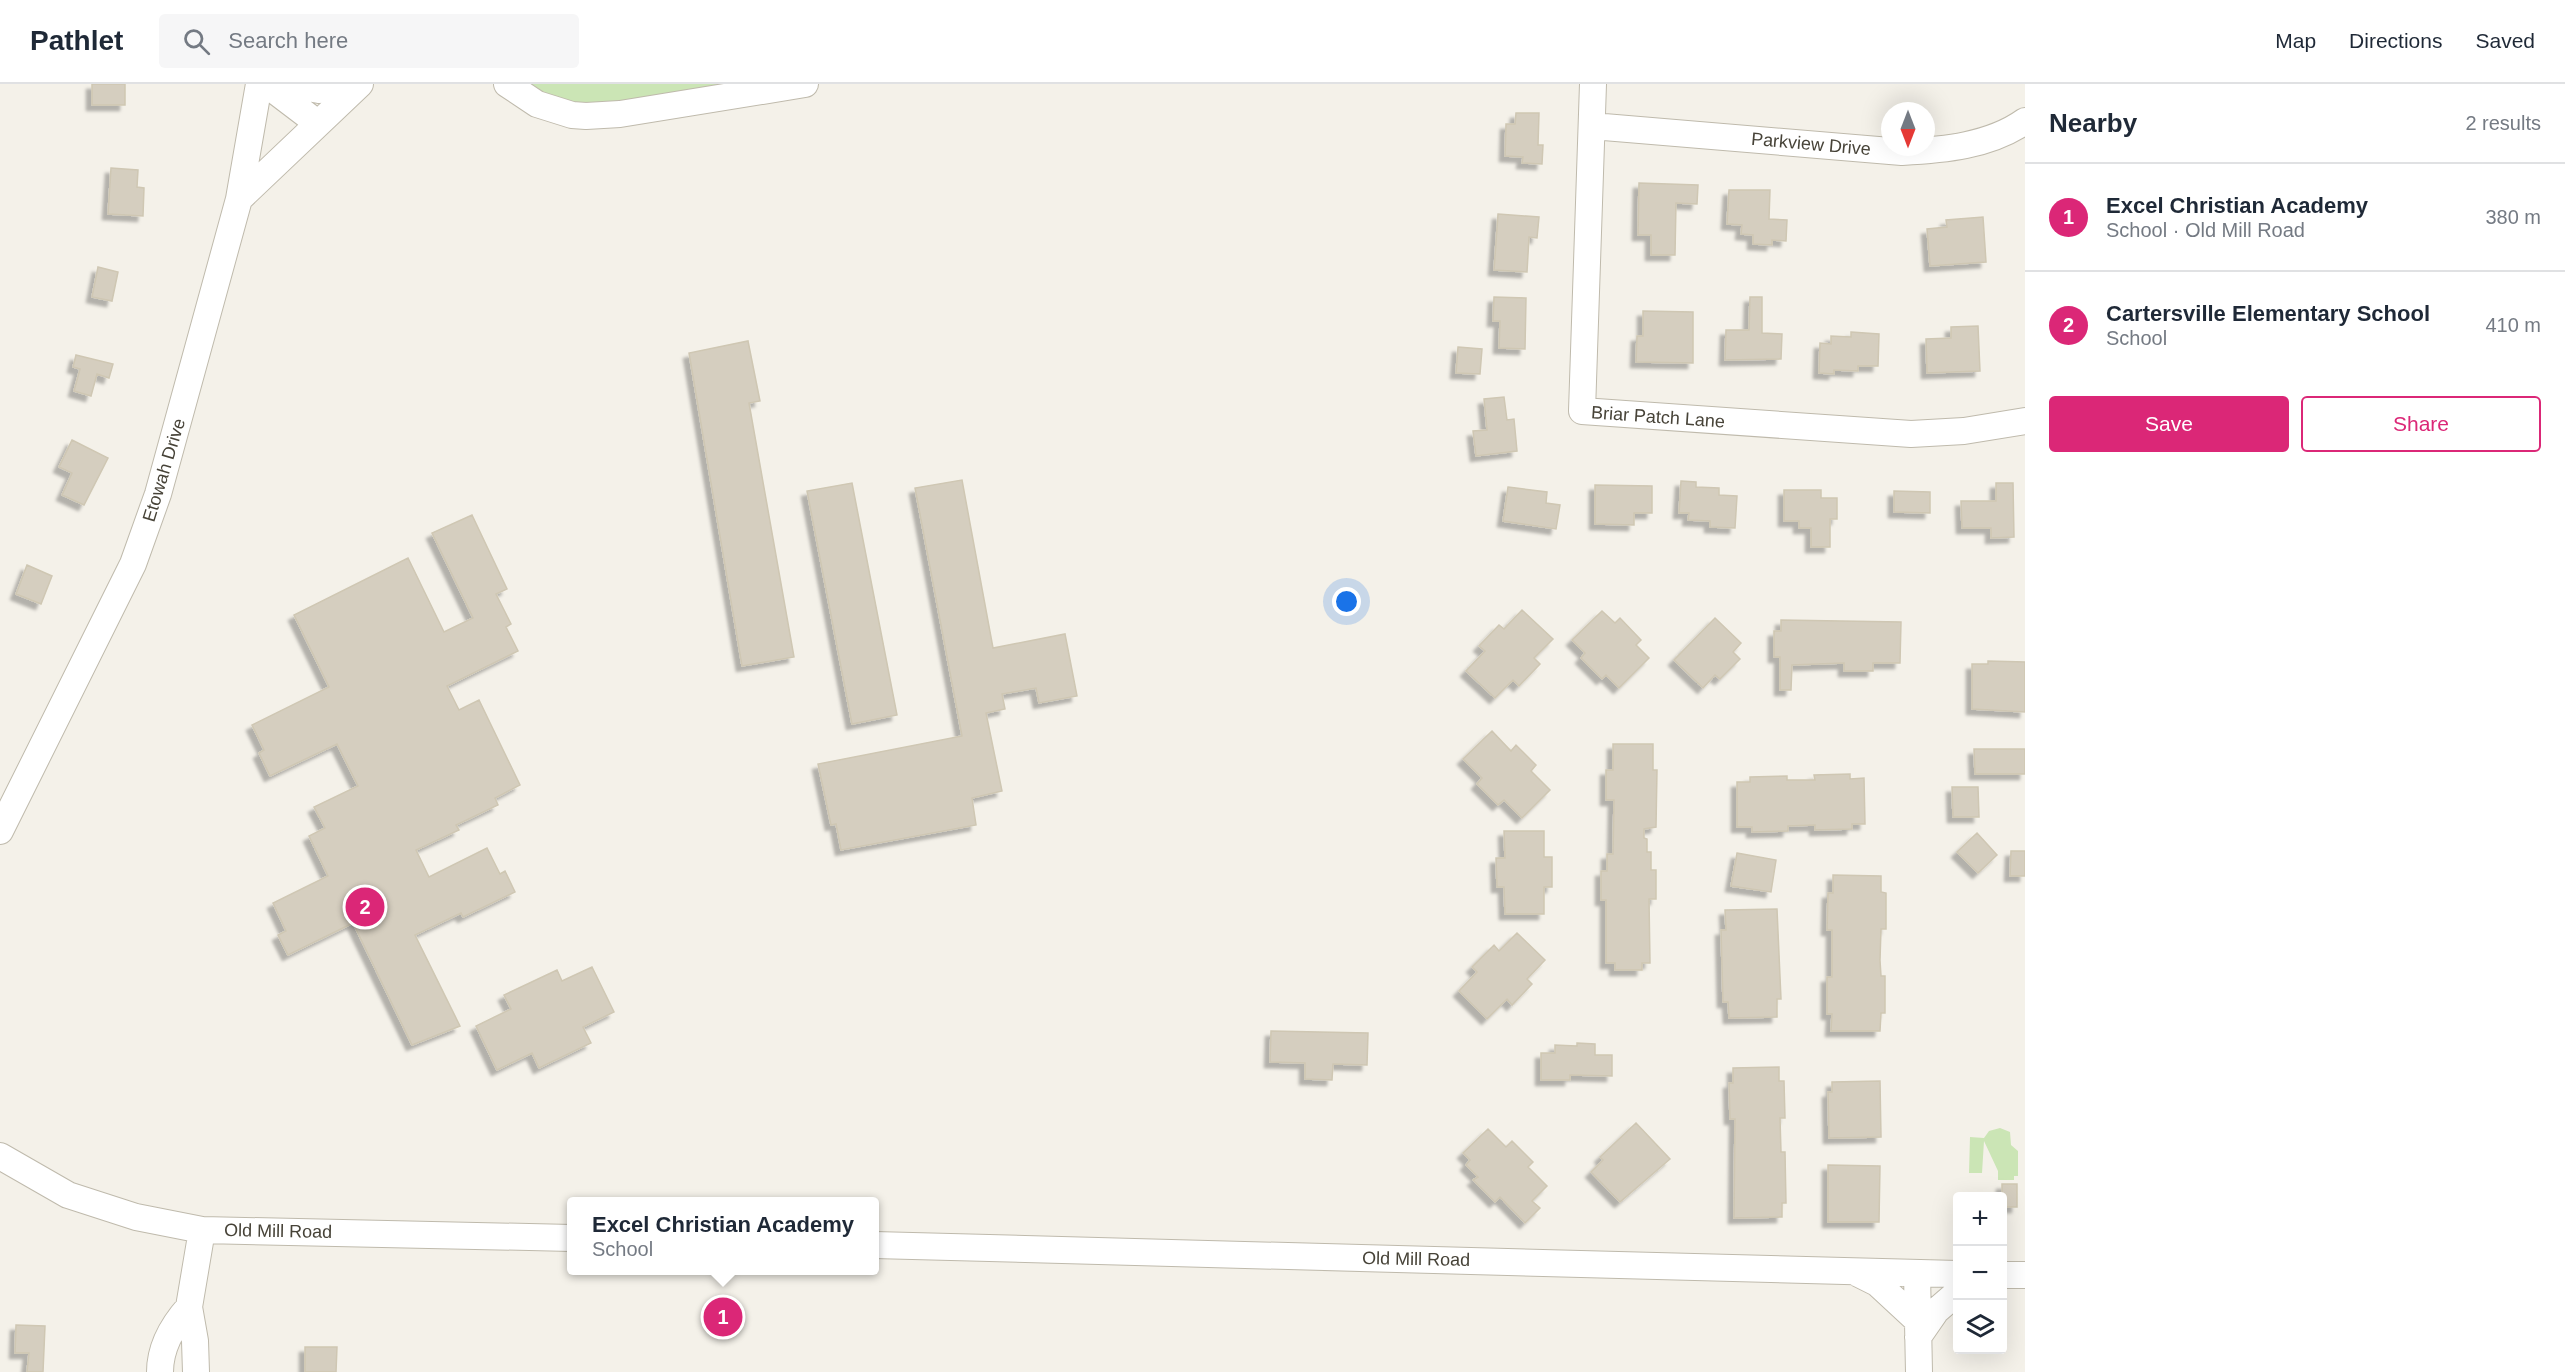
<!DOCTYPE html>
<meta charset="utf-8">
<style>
:root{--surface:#fff;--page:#f6f6f7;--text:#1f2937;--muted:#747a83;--line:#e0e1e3;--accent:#db2777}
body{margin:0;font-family:Helvetica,sans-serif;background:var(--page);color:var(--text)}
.controls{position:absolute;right:18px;bottom:18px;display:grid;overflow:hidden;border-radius:6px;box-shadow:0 6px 24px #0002}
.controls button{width:54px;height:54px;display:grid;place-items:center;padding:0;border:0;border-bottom:2px solid var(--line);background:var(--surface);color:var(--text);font:30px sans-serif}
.compass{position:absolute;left:1881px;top:18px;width:54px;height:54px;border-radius:50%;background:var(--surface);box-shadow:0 6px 24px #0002;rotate:180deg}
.you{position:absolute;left:1347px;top:518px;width:21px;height:21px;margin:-15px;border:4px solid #fff;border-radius:50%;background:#1a73e8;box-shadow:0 0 0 9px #1a73e833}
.badge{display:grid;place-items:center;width:39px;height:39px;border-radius:50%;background:var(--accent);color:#fff;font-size:20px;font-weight:700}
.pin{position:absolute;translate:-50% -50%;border:3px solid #fff;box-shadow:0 2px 6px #0006}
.popup{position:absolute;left:567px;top:1113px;width:312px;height:78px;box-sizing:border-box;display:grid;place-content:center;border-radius:6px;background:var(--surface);filter:drop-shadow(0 2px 4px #0005);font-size:20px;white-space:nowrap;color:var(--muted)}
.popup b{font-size:22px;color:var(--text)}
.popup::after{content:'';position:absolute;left:50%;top:100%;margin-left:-12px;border:12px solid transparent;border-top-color:var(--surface)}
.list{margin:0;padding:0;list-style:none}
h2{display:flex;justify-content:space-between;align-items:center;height:78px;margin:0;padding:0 24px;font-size:26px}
h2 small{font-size:20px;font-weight:400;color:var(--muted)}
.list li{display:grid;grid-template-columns:39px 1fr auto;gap:18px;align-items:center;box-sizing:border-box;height:108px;padding:0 24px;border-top:2px solid var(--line)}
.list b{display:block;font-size:22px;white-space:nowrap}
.list p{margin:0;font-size:20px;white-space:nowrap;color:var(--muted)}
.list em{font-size:20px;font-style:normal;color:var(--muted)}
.actions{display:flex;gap:12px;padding:18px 24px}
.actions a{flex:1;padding:14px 0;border:2px solid var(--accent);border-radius:6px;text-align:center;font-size:21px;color:var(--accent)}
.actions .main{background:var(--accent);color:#fff}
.icon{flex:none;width:33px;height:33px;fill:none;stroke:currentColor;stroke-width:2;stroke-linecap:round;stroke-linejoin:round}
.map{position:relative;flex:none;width:2025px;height:1288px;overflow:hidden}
header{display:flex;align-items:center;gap:36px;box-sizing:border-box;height:84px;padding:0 30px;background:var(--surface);border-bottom:2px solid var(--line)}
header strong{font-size:28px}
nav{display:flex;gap:33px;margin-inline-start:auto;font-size:21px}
.search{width:420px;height:54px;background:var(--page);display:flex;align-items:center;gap:15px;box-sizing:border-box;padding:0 21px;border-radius:6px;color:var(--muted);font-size:22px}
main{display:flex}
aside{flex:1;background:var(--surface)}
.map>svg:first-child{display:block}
.green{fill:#cbe5b5}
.building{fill:#d5cebf;stroke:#cfc7b3;stroke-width:1.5;filter:url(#shadow)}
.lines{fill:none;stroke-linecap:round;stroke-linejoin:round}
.minor-casing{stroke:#bfbaac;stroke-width:28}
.minor{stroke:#fff;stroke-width:26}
.labels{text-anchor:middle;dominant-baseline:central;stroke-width:4.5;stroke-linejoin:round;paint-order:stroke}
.street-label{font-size:18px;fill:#474338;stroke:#fff}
</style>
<header>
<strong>Pathlet</strong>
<div class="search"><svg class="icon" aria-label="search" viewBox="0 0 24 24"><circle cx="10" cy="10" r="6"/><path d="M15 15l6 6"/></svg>Search here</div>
<nav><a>Map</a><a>Directions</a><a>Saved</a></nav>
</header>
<main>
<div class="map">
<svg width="2025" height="1288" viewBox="0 0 2025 1288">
<defs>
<filter id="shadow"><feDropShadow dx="-5.5" dy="5.5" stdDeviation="1.5" flood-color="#0004"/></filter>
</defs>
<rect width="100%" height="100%" fill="#f4f1e9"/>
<path class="green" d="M526 0H742L591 22C567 18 546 13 526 0Z
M2000 1044 2010 1048 2011 1061 2018 1067V1092H2014V1096H1998V1087L1984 1057 1982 1089H1969L1970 1053 1984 1054 1989 1047Z"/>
<path class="building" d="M92 0H125V21H92Z
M1516 29H1539L1538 61H1543L1542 80 1522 79 1523 73 1505 72 1506 40H1515Z
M111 84 138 86 137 103 144 104 143 132 108 130Z
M1639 99 1698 101 1697 120 1676 119 1675 171H1651V151H1638Z
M1729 106H1770L1769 135 1787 136 1786 157 1772 156V161L1753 160V151L1741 150 1742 141 1727 140Z
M1498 130 1539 133 1537 154 1529 153 1527 188 1494 186Z
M1983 133 1986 178 1930 182 1927 145 1947 143 1946 136Z
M98 183 118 188 112 217 92 213Z
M1494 213 1526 214 1525 265 1499 264 1500 237H1493Z
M1750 213H1762V249L1782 250 1781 275 1725 276 1726 246H1749Z
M1643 227 1693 228V279L1636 278 1637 252H1643Z
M1978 242 1980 287 1927 289 1926 255 1951 254V243Z
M1851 248 1879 250 1878 282H1858V287L1834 286V290L1819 289 1820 259 1831 260V252L1851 253Z
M748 257 760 317 749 319 794 573 742 582 689 269Z
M1458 263 1482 265 1480 290 1456 289Z
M76 271 113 280 109 294 97 290 91 312 74 307 80 285 73 283Z
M1504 313 1507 336 1514 335 1517 367 1476 372 1473 347 1487 346 1484 315Z
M72 356 108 374 84 421 62 411 72 389 59 383Z
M962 396 993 564 1065 550 1077 612 1039 619 1036 604 1002 610 1005 625 986 629 1002 707 972 714 976 741 841 766 836 740 831 741 818 680 962 652 915 404Z
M1681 397 1696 398V403L1719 404V411L1737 412 1735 444 1710 443V437L1688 436 1689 429H1679Z
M852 399 897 631 852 640 807 407Z
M1996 399H2013L2014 453 1991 454V444H1962L1961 417H1996Z
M1595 401 1652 402V429H1634V441L1595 440Z
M1508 403 1547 408 1546 419 1560 421 1556 445 1503 437Z
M1784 406H1821V414H1837V435H1830V463H1811V444H1799V437H1784Z
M1894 407 1930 408V429L1894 428Z
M472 431 507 505 496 510 511 540 506 543 518 567 447 602 459 626 479 616 520 701 495 714 498 721 456 741 459 746 416 766 429 793 487 764 500 790 505 787 515 808 463 833 461 829 415 851 460 942 412 961 353 839 288 871 278 851 286 847 273 819 328 792 309 752 325 744 314 723 358 702 337 660 270 692 259 669 264 666 252 641 329 603 294 531 408 474 444 548 473 534 432 449Z
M27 481 52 492 41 520 16 510Z
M1522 526 1553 555 1534 574 1540 580 1519 602 1513 596 1495 614 1466 587 1485 567 1479 562 1499 541 1504 545Z
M1602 527 1615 539 1620 534 1641 556 1636 561 1649 574 1619 604 1606 591 1602 595 1581 574 1585 569 1572 556Z
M1715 534 1741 559 1733 568 1740 575 1720 595 1715 591 1703 604 1674 576Z
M1781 536 1901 538 1900 579H1873V587H1844V579L1792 581 1791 606H1780V573H1774V547H1781Z
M1988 577 2025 578V628L1972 625V580H1988Z
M1492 647 1511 667 1516 661 1536 681 1531 687 1550 706 1522 734 1504 716 1498 721 1477 700 1482 694 1463 675Z
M1613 660H1653V686H1657L1656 743 1644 745V754L1647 755V768H1651V786H1656V815H1649L1650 879H1642V886H1615V879H1606V816H1601V787H1607V770H1613L1614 716H1606V686H1613Z
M1974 665H2025V690H1975Z
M1850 690V695L1864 694 1865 740H1852V745L1815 746V741L1788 742V747L1752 748V743H1737V698H1750V693L1787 692V696H1815L1814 691Z
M1952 703H1978L1979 733H1953Z
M1504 747H1544V773H1552V803H1544V830H1505L1504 803H1497L1496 774H1505Z
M1977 749 1997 771 1978 789 1957 768Z
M2011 767H2025V792H2010Z
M1737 769 1776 776 1771 808 1731 802Z
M1833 791 1881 792V808L1886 809V845H1881L1880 876 1881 892H1885V929H1881L1880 947H1831L1832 930H1827V893H1832V846H1827L1828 809H1833Z
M1777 825 1781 915H1777V933L1729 934 1728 918H1723L1721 846H1726L1725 826Z
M1517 849 1545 876 1527 895 1532 900 1512 921 1507 915 1487 935 1459 907 1477 888 1472 883 1494 861 1499 867Z
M592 883 614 928 583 943 591 959 539 984 532 969 497 986 476 942 511 925 504 911 557 886 562 897Z
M1271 947 1368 949 1367 981 1333 980 1332 996 1305 995V979L1270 978Z
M1577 959 1595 960V971H1612V992L1570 991V996H1541V969H1555V961L1577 962Z
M1779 983V997H1784L1785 1034H1780L1781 1068H1785L1786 1119H1782V1133L1734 1134 1735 1035H1730L1729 999H1733V984Z
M1880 997 1881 1053 1829 1054 1828 1008H1832V998Z
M1636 1039 1670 1075 1620 1118 1591 1088 1603 1076 1600 1073Z
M1488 1045 1506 1063 1512 1057 1533 1078 1528 1083 1547 1102 1532 1117 1540 1124 1525 1139 1500 1113 1495 1118 1473 1096 1478 1093 1466 1081 1470 1076 1463 1069Z
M1828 1081 1880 1082 1879 1138H1828Z
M2002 1100H2017V1123H2002Z
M16 1241 45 1242 43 1288H27L29 1269H15Z
M305 1263H337L336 1288H305Z"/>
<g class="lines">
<g class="minor-casing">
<path id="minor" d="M266 0 316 38
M286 0 319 6 355 0
M507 0 537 20 572 31 586 32 620 30 805 0
M1593 0 1582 327 1911 350 1964 347 2025 337
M1592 42 1902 68C1943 66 1990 62 2025 37
M239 115 360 0
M0 747 133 480 158 410 239 115 259 0
M0 1072 68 1111 136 1133 202 1146 572 1154
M874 1161 1958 1190
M1857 1189 1877 1199 1918 1237
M1917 1189 1919 1288
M2002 1191H2025
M1918 1253 1936 1227 1958 1208
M160 1288C160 1262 173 1241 189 1223
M196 1288 195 1257 189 1223 202 1146"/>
</g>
<use href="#minor" class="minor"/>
</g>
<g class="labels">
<g class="street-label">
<text transform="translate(1811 60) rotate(5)">Parkview Drive</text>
<text transform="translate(1658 333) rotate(4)">Briar Patch Lane</text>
<text transform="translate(164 386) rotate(-73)">Etowah Drive</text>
<text transform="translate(278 1147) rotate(1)">Old Mill Road</text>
<text transform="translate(1416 1175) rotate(1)">Old Mill Road</text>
</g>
</g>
</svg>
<div class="controls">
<button>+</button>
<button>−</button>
<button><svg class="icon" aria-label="layers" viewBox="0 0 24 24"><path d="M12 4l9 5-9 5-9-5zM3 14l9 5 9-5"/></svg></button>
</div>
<svg class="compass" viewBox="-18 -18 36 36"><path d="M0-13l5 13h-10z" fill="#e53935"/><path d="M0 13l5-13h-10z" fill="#747a83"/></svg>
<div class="you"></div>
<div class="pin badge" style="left:723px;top:1233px">1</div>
<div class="popup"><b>Excel Christian Academy</b>School</div>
<div class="pin badge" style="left:365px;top:823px">2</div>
</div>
<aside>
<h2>Nearby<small>2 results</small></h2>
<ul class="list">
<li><span class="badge">1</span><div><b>Excel Christian Academy</b><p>School · Old Mill Road</p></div><em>380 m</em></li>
<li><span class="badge">2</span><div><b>Cartersville Elementary School</b><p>School</p></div><em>410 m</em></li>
</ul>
<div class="actions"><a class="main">Save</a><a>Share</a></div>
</aside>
</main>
